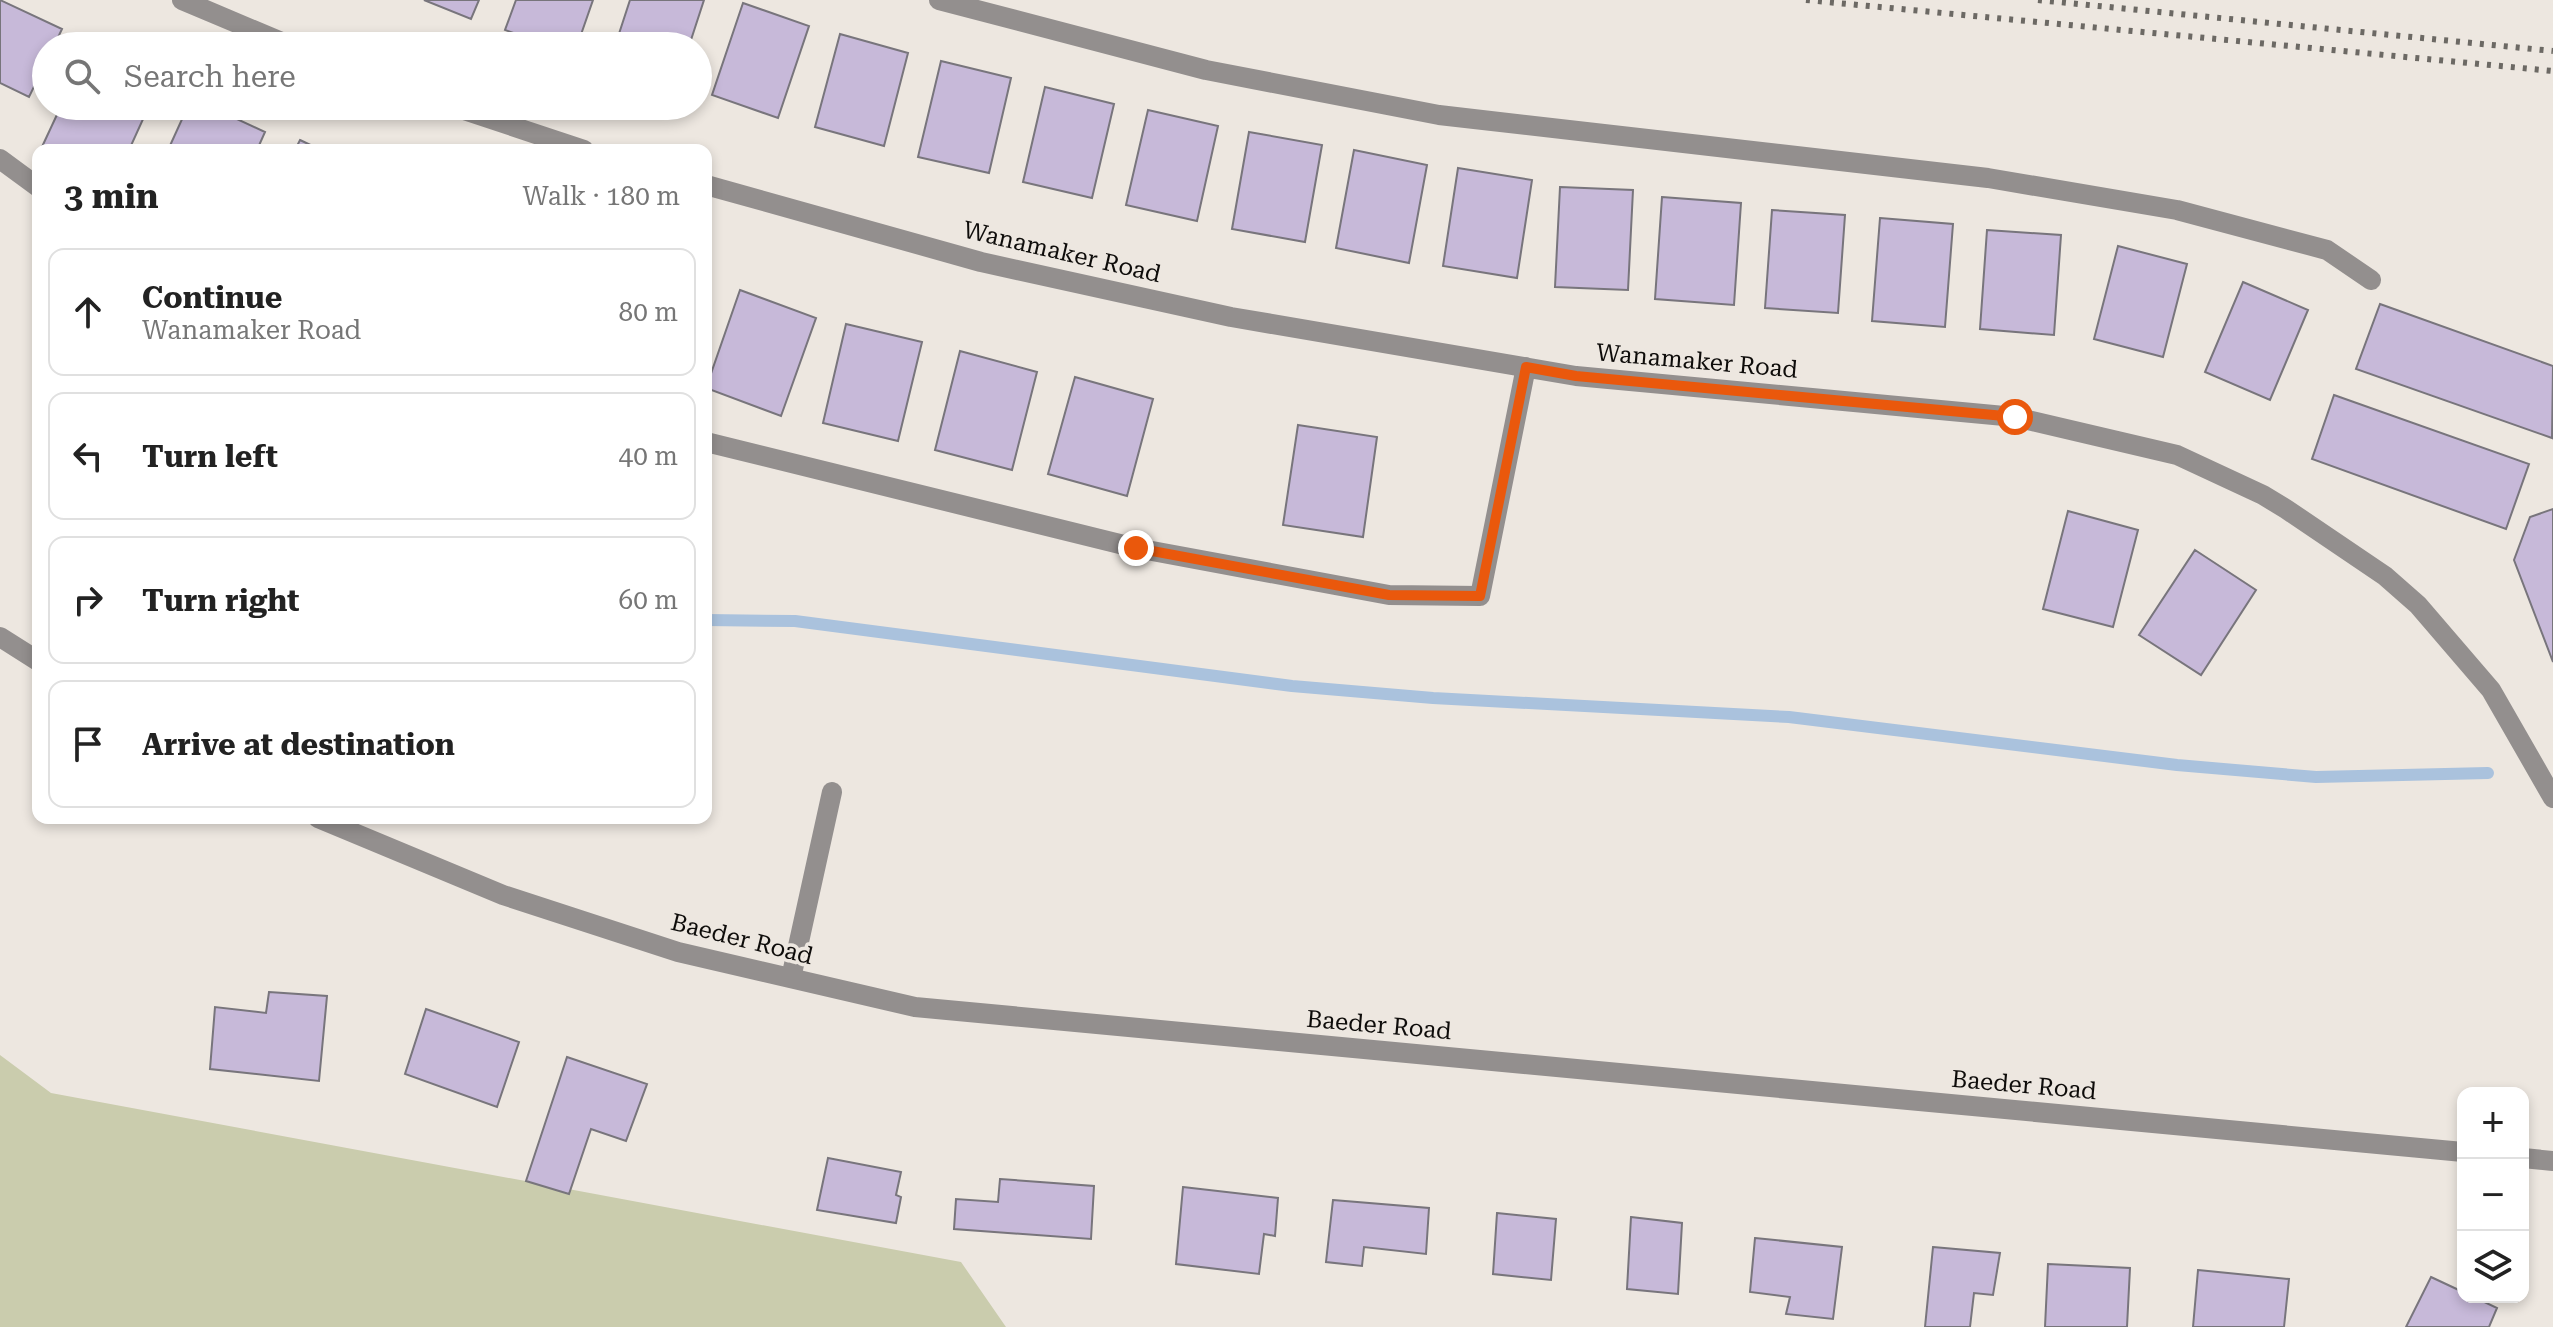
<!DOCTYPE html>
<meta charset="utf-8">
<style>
:root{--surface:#fff;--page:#f2f2f2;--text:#222;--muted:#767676;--line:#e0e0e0}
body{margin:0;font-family:"Roboto Serif",serif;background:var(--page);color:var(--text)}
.controls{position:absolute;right:24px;bottom:24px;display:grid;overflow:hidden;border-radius:16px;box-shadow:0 4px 12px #0003}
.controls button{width:72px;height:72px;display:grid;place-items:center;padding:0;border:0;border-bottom:2px solid var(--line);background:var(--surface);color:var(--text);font:40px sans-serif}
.stop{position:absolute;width:24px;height:24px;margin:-18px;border:6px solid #ea580c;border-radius:50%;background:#fff}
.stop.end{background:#ea580c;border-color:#fff;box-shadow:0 2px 8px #0008}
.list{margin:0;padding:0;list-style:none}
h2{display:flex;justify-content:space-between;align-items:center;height:104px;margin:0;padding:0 32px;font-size:34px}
h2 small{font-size:26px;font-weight:400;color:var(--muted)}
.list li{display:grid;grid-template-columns:52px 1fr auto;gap:24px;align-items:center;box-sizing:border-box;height:128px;margin:0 16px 16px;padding:0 16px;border:2px solid var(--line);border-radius:16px}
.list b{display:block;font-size:30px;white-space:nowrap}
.list p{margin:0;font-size:26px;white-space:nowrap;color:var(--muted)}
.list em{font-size:26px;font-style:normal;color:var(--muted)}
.icon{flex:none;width:44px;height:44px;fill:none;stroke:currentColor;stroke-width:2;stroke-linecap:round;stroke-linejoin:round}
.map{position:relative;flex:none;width:2553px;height:1327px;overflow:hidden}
.search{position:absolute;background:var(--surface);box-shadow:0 4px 12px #0003;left:32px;top:32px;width:680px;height:88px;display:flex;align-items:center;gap:20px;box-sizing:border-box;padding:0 28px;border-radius:44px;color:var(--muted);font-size:30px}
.panel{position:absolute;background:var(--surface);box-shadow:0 4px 12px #0003;left:32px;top:144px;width:680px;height:680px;border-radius:16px}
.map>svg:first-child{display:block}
.green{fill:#caccad}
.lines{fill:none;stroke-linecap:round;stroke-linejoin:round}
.stream{stroke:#aac2dd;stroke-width:12}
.building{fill:#c7b9d9;stroke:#78757c;stroke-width:2}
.minor{stroke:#938f8e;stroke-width:20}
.rail{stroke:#6c6964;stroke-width:6;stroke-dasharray:4 8;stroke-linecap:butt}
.route{stroke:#ea580c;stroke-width:10}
.labels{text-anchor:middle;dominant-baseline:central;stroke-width:7;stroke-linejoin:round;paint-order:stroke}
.street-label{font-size:24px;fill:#0e0c0a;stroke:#ede7e0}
</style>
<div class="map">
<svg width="2553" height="1327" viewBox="0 0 2553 1327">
<rect width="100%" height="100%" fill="#ede7e0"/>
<path class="green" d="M0 1055 51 1093 961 1262 1006 1327H0Z"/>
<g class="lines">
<path class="stream" d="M706 620 795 621 1292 686 1433 698 1789 717 2177 765 2316 777 2488 773"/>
</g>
<path class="building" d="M0 0 62 29 54 46H46V62L29 97 0 83Z
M424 0H479L471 19Z
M516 0H593L577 46H550L505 30Z
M630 0H704L689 46H615Z
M743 3 809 26 778 118 712 95Z
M840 34 908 53 884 146 815 127Z
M941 61 1011 78 989 173 918 157Z
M1045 87 1114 104 1092 198 1023 182Z
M61 106H149L129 150H44L41 149Z
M188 106H209L265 132 257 150H168Z
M1148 110 1218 126 1197 221 1126 205Z
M1249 132 1322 145 1305 242 1232 229Z
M300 140 321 150H295Z
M1354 150 1427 165 1409 263 1336 248Z
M1458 168 1532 180 1517 278 1443 266Z
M1560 187 1633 190 1628 290 1555 287Z
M1662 197 1741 203 1734 305 1655 299Z
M1772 210 1845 215 1838 313 1765 308Z
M1880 218 1953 224 1945 327 1872 321Z
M1987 230 2061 235 2054 335 1980 329Z
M2118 246 2187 264 2163 357 2094 339Z
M2243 282 2308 310 2270 400 2205 372Z
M740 290 816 318 781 416 706 388Z
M2380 304 2553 366 2552 438 2356 369Z
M846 324 922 342 898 441 823 423Z
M960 351 1037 372 1012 470 935 450Z
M1075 377 1153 399 1127 496 1048 474Z
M2334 395 2529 464 2506 529 2312 459Z
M1298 425 1377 437 1363 537 1283 525Z
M2553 509V662L2514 560 2530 517Z
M2068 511 2138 530 2113 627 2043 609Z
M2195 550 2256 590 2201 675 2139 635Z
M269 992 327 996 319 1081 210 1069 215 1007 266 1013Z
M426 1009 519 1042 497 1107 405 1074Z
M567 1057 647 1084 626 1141 591 1129 569 1194 526 1181Z
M828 1158 901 1172 896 1195 901 1197 896 1223 817 1210Z
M1000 1179 1094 1186 1091 1239 954 1229 956 1199 998 1202Z
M1183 1187 1278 1198 1275 1236 1264 1234 1259 1274 1176 1264Z
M1333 1200 1429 1208 1426 1254 1364 1247 1362 1266 1326 1262Z
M1497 1213 1556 1219 1551 1280 1493 1274Z
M1631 1217 1682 1223 1678 1294 1627 1289Z
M1755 1238 1842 1247 1833 1319 1786 1314 1790 1297 1750 1292Z
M1933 1247 2000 1253 1993 1295 1974 1293 1970 1327H1925Z
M2048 1264 2130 1268 2127 1327H2045Z
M2198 1270 2289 1279 2284 1327H2193Z
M2431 1277 2463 1292V1297H2474L2497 1308 2489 1327H2406Z"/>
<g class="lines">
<path class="minor" d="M182 0 291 46
M939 0 1206 70 1439 115 1988 178 2177 210 2327 250 2371 280
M452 106 584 150
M0 159 38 187
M706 185 981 262 1231 317 1576 376 2015 417 2177 455 2263 495 2286 509 2385 576 2418 605 2491 690 2553 798
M706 442 1136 548 1389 595 1480 596 1526 367
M0 637 38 661
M318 818 503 895 678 952 915 1007 2463 1152
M791 978 832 792
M2523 1158 2553 1161"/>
<path class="rail" d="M1806 0 2553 71
M2038 0 2553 51"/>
</g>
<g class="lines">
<path class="route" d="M1136 548 1389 595 1480 596 1526 367 1576 376 2015 417"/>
</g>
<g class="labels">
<g class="street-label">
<text transform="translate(1062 252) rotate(13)">Wanamaker Road</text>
<text transform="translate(1697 361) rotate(5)">Wanamaker Road</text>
<text transform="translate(742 939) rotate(14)">Baeder Road</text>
<text transform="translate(1379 1025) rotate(5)">Baeder Road</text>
<text transform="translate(2024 1085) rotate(5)">Baeder Road</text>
</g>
</g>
</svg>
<div class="controls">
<button>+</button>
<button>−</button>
<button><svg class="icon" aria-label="layers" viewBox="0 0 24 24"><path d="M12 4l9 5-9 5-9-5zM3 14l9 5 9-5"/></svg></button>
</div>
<div class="stop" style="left:2015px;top:417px"></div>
<div class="stop end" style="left:1136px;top:548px"></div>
<div class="search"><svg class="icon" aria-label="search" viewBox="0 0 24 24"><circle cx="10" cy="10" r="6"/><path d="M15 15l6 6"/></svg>Search here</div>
<section class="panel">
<h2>3 min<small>Walk · 180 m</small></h2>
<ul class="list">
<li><svg class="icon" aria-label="ahead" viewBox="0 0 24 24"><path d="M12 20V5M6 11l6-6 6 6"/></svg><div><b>Continue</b><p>Wanamaker Road</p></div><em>80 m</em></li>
<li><svg class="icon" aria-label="left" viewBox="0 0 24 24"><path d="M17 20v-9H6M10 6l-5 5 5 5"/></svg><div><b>Turn left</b></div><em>40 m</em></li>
<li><svg class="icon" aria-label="right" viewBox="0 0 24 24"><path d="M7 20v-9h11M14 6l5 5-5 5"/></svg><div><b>Turn right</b></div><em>60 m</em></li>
<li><svg class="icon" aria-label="arrive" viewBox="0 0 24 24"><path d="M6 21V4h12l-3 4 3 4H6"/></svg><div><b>Arrive at destination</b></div></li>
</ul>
</section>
</div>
